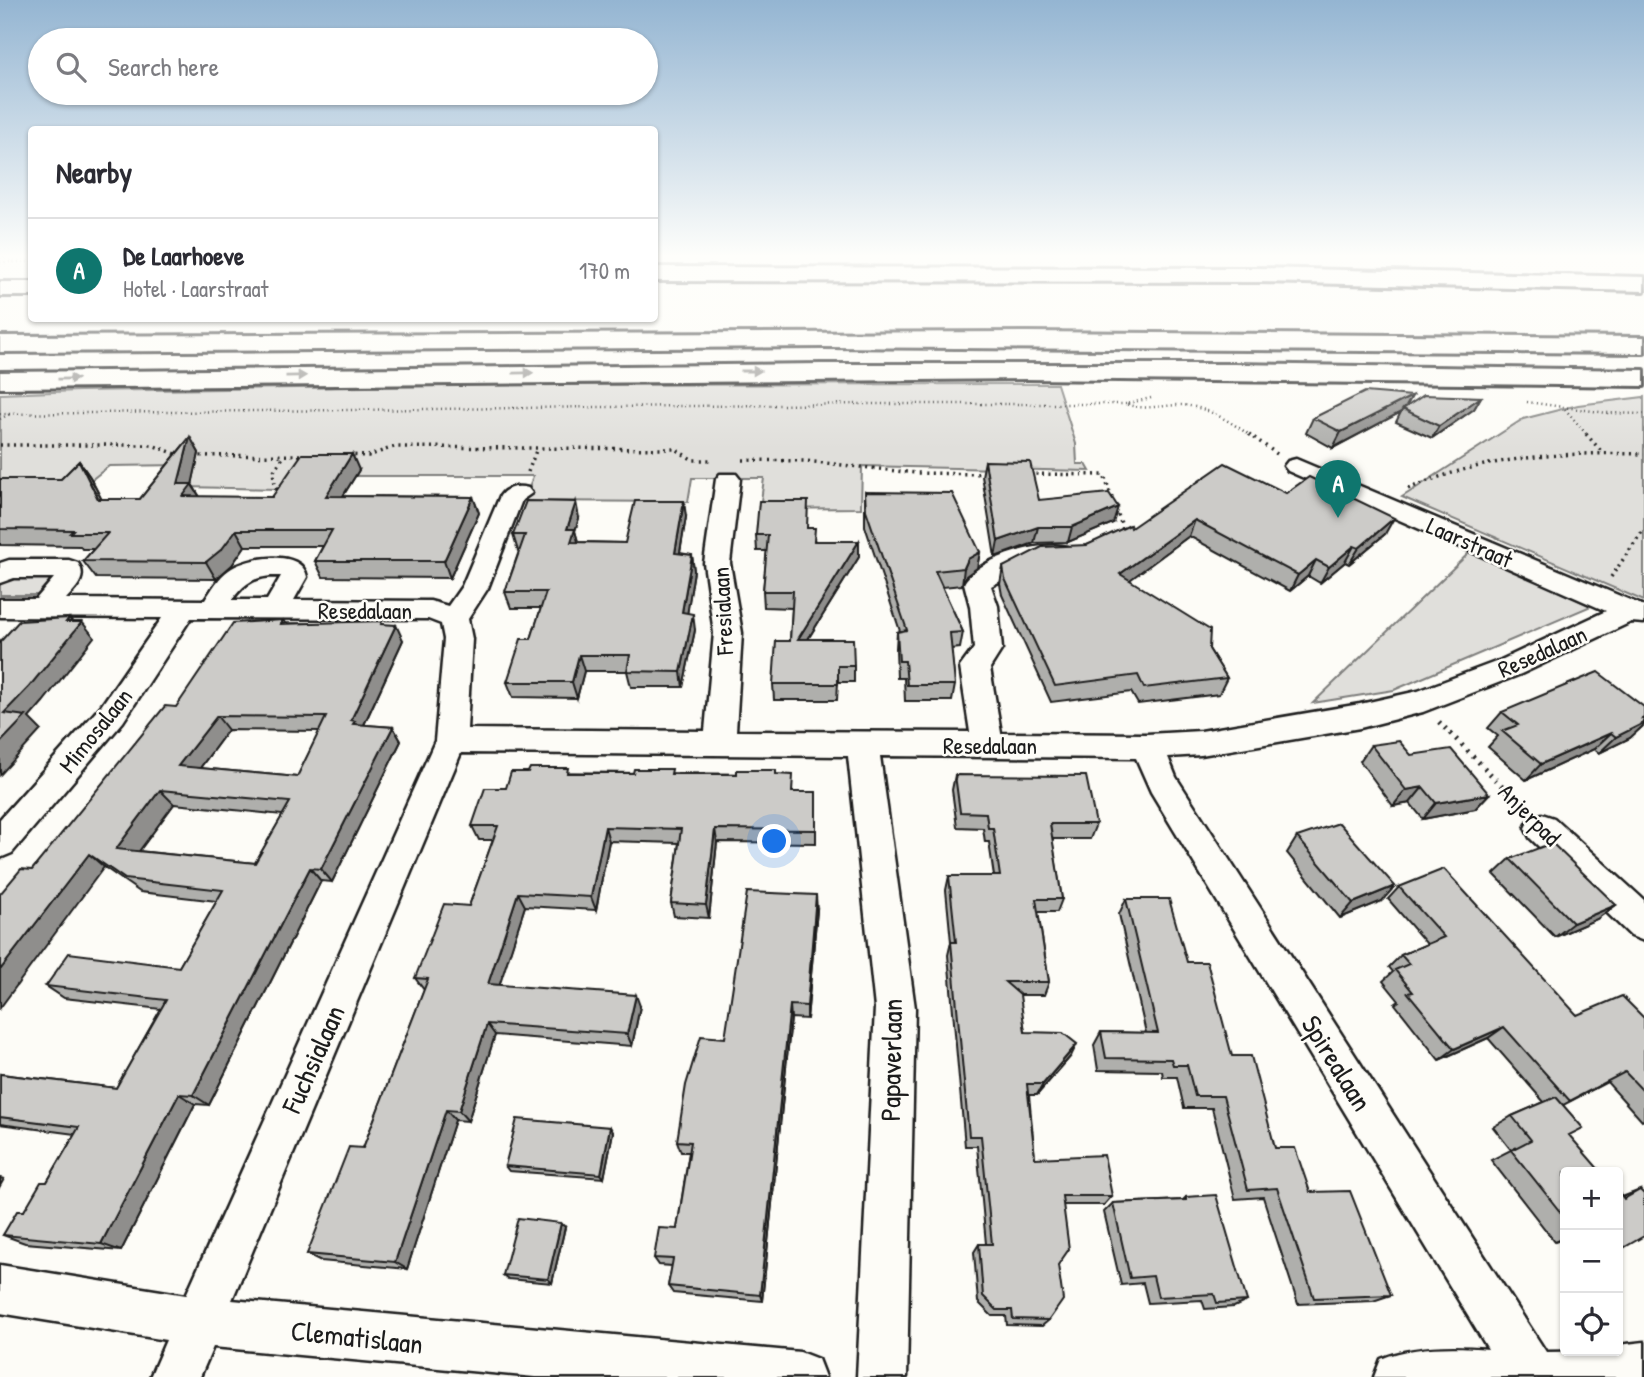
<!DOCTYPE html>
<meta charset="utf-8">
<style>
:root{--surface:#fff;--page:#f2f2f3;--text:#2b2b33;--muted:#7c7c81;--line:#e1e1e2;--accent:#0f766e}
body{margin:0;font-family:"Patrick Hand",sans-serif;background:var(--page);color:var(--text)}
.controls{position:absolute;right:21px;bottom:21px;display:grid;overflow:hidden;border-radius:7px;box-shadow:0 2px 5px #0004}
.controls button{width:63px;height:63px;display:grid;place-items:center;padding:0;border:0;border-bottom:2px solid var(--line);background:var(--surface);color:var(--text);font:35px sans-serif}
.you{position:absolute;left:775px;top:842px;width:24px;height:24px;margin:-18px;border:5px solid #fff;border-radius:50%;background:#1a73e8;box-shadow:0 0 0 10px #1a73e833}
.badge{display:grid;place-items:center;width:46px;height:46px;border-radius:50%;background:var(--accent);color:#fff;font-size:23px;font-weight:700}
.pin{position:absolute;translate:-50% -58px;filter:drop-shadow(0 2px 4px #0008)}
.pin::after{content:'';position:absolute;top:37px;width:24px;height:21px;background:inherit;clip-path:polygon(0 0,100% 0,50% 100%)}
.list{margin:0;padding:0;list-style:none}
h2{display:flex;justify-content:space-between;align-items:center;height:91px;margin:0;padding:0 28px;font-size:30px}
h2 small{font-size:23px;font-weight:400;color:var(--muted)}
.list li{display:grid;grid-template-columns:46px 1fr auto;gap:21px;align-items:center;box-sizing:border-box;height:105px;padding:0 28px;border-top:2px solid var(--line)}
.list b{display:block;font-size:26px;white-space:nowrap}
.list p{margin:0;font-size:23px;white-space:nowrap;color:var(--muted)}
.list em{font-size:23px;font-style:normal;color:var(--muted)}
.icon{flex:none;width:38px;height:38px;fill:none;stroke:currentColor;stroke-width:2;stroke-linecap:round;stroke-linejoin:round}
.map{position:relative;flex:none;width:1644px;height:1377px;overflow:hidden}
.search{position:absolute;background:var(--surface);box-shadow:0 2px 5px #0004;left:28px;top:28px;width:630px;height:77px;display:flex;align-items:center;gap:18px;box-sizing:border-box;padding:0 24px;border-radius:38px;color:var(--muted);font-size:26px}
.panel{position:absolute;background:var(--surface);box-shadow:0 2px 5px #0004;left:28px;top:126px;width:630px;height:196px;border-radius:7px}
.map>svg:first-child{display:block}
.green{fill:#e0dfdb;stroke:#7e7e7c;stroke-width:2}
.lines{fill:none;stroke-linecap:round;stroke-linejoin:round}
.minor-casing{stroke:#1c1c1c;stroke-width:5}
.trunk-casing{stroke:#1c1c1c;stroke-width:6}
.motorway-casing{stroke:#1c1c1c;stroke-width:6}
.path-far2{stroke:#1c1c1c;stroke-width:2.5;stroke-dasharray:1 3.5;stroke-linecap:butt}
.path-far1{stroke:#1c1c1c;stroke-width:3.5;stroke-dasharray:2 4.5;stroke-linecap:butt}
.path{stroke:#1c1c1c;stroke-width:5;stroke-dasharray:2 6;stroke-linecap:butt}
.minor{fill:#fdfcf7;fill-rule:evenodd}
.trunk{fill:#fdfcf7;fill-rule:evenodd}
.motorway{fill:#fdfcf7;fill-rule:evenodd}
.wall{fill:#afafac;stroke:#1c1c1c;stroke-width:2;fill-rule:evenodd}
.shaded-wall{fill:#8f8e8c;stroke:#1c1c1c;stroke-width:2}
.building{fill:#cccbc8;stroke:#1c1c1c;stroke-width:2;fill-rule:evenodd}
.oneway{fill:#989794}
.labels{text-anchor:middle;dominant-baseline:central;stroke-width:5;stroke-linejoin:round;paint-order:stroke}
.street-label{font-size:24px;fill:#1c1c1c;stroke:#fdfcf7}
.near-street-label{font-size:28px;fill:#1c1c1c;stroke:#fdfcf7}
</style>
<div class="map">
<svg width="1644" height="1377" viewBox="0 0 1644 1377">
<rect width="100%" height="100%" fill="#fdfcf7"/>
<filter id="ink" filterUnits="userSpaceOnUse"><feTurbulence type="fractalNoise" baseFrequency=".0143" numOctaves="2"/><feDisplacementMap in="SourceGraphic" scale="14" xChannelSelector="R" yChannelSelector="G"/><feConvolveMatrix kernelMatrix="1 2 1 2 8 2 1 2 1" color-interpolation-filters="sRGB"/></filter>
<g filter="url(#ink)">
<path class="green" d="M1057 384 1076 444 1077 464H1086L1090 471 862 466 861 508 760 509 764 478H692L688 502 525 501 533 476H328L280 494 276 489 185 487 183 465 109 466 81 488 0 491V394L80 391 502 385Z
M1644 397V601L1402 497 1523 419 1578 405Z
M1471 551 1591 606 1394 690 1313 703Z
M3 579H57L43 595H0V582Z"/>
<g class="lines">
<g class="minor-casing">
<path id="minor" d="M1296 459 1644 606V623L1631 622 1521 674 1423 712 1360 728 1201 755 1168 757 1176 777 1546 1352 1618 1351V1345L1644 1342V1377H1374L1381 1359C1413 1346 1453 1346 1488 1349L1151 792 1136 758 880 756 915 1008 907 1377H857L875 1008 848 756 461 753 232 1300 800 1352 818 1359 825 1377H535L213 1347 200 1377H150L166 1340 0 1313V1265L186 1295 435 741 444 639 441 624 428 619 191 618 123 722 12 853 0 858V819L101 706 162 618 0 617V599H36L54 578H14L0 583V563L9 560H69L78 563C88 578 76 588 66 599L205 600C212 589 219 577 229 570 247 557 302 548 307 577L294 600 430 601 448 606 462 586 500 496C506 487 518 485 528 488L532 493 522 500 488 588 468 619 472 639 467 729 705 731 714 633 704 563 716 479 720 474H736L740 479 730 563 742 633 736 731 970 732 960 667 974 648 970 606 964 583C979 558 1040 540 1068 547L1072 553 1068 559 1034 564 991 586 998 606 1002 649 990 668 1001 733 1147 734 1201 731 1360 704 1418 691 1501 660 1606 611 1288 471 1284 466 1288 461ZM281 576 267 600H232C246 581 257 575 281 576Z
M1542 814 1554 818 1644 900V941L1631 936 1530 838 1525 828 1530 818Z"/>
</g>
<g class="trunk-casing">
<path id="trunk" d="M654 267 1259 268 1644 277V291L1259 282 654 281Z
M0 282H32V296H0Z
M822 364H1233L1644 370V386L1028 379 0 388V372Z"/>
</g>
<g class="motorway-casing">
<path id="motorway" d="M1028 332 1644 337V353L822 347 0 352V336Z"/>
</g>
<path class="path-far2" d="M0 258 5 256
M0 262H32
M1151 398 1126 404C1145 411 1162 405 1181 405 1206 406 1231 422 1251 436
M1527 402 1607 413 1644 414
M1565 409 1588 436
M0 414 862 404H1126
M0 419 10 414"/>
<path class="path-far1" d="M1249 434 1277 454
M1586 434 1602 452
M0 445H152L179 455
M348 455 368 456 394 447 675 449 693 460H713
M194 456 305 455
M743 460 806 461 915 473 989 474
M528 472 537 448
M1029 474 1104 475 1123 529
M1408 489C1484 456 1562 452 1644 454
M277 496 273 472 284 456
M1611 577 1644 529"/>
<path class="path" d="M1439 722 1524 808"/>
<use href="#minor" class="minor"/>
<use href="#trunk" class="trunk"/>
<use href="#motorway" class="motorway"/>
</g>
<path class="wall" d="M1412 396 1406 407 1481 397 1474 409 1432 438 1396 422 1401 412 1333 448 1306 433 1313 418Z
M190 437 199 453 192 484 200 497H272L359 470 343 496 473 497 479 513 450 578 323 577 315 561 323 546H245L232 565 216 579 96 578 83 561 94 549H82L80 546 0 545V479H61L79 461 90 477 101 499H140Z
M985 461 1039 500 1113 523 1068 542 1034 543 995 557 982 476Z
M865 492 980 552 977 568 966 576 962 585 942 587 963 632 960 648 951 649 955 685 952 701H905L904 678H897L896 648 897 632 900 631 865 526Z
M1286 493 1385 534 1349 564 1345 562 1320 583 1308 576 1290 591 1189 536 1129 580 1209 649 1227 678 1219 694 1138 704 1131 692 1051 702 1002 595 1000 584 1003 567 1087 545 1131 528Z
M686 517 680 553 692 555 694 571 687 613 695 630 683 687H631L627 671H584L577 698 513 697 507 682 531 639 541 608H511L505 592 519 551H518L513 535 579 518 575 531 578 542 625 543Z
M808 528 815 541H859V557L808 639 854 666V682H838L837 700H774L773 684 790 641 792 608 764 607 763 591 767 551H757L756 535Z
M283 620 285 623 384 624 403 640 364 725 393 727 401 741 332 882 321 881 209 1105 195 1104 121 1251 25 1243 3 1235 24 1211 47 1182 75 1134 0 1124V1074L116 1088 161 1009 64 998 46 986 179 967 217 901 140 892 104 867 32 870 176 707ZM228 730 320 731 297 777 200 768ZM174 804 283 815 255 863 139 851Z
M1644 707V725L1630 738 1599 753 1594 749 1526 780 1488 747 1498 736 1488 728 1502 712Z
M1371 745 1411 755 1489 794 1475 809 1423 819 1410 803 1393 806 1360 761Z
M528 772 776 774 793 792H816V843L717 842 709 918 674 916 671 903 679 843 609 841 596 910 525 906 499 985 640 1006 632 1046 495 1035 468 1121 455 1120 407 1269 321 1261 307 1254 363 1148 424 990 415 978 469 906 493 840H479L472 826 506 788Z
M955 775 1096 824 1090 839H1052L1062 899 1057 912H1038L1049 982 1044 995H1019L1025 1032 1071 1056 1037 1095H1029L1035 1158 1112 1196 1104 1205H1063L1058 1265 1049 1320 1042 1326 1007 1325 1006 1316H992L978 1302 974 1252 979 1244H986L977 1146H965L948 955 951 942 946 890 949 876H994L989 842H985L983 828 957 827 952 790Z
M1297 837 1382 901 1340 918 1287 853Z
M1510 859 1616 905 1597 919 1555 937 1494 874Z
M1399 887 1577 1015 1644 1018V1120L1642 1121 1607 1082 1563 1105 1569 1135 1565 1172V1238L1555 1242 1491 1160 1511 1150 1493 1127 1512 1116 1544 1102 1488 1038 1439 1060 1395 1004 1399 1001 1383 981 1393 972 1389 967 1401 955 1427 944 1388 899Z
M1126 899 1187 962 1275 1148 1391 1295 1373 1301 1298 1304 1263 1197 1235 1199 1212 1108H1184L1177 1077H1163L1162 1071 1098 1070 1094 1045 1101 1032 1146 1033 1119 914Z
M817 910 807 1019 791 1018 762 1301 673 1293 668 1286 672 1266 659 1265 654 1258 677 1229 689 1152H681L677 1141 725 1038Z
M610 1127 613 1132 604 1178 509 1171 505 1166Z
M1640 1190 1618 1251 1622 1197Z
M1186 1197 1247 1301 1234 1307 1205 1309 1202 1300 1148 1303 1143 1283 1121 1285 1104 1212 1113 1203 1183 1200Z
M565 1227 552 1283 508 1279 503 1275Z"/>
<path class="shaded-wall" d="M1412 396 1404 410 1403 409 1401 412 1333 448 1341 432Z
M1481 397 1474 409 1432 438 1439 426Z
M190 437 199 453 192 485 202 500 183 496 178 484Z
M352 454 359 470 333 512 326 496Z
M79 461 90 477 110 515 98 499Z
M473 497 479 513 450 578 444 561Z
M684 501 686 517 677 569 675 553Z
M576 502 579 518 575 531 579 545 575 558 567 529Z
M1118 507 1113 523 1068 542 1072 527Z
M1394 518 1385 534 1349 564 1359 548Z
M1195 520 1189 536 1115 591 1120 574Z
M1038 527 1034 543 995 557 998 541Z
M236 530 245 546 232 565 216 579 206 562Z
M859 541V557L798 655V639Z
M1354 546 1345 562 1320 583 1329 567Z
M980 552 977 568 966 576 962 585 964 568 968 559Z
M692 555 694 571 685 628 682 612Z
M1316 560 1308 576 1290 591 1298 575Z
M693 614 695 630 683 687 681 672Z
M69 618 77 627 82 622 94 637 43 702 29 718 41 730 0 775V743L4 713Z
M396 625 403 640 361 731 351 720Z
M579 655 584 671 577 698 572 682Z
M217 716 228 730 191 780 178 766Z
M1644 718V725L1630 738 1599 753 1616 737Z
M393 727 401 741 332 882 321 869Z
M1611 733 1594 749 1526 780 1541 764Z
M1423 787 1410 803 1393 806 1406 790Z
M160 790 174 804 131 862 116 849Z
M1489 794 1475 809 1423 819 1436 803Z
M605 827 609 841 596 910 591 897Z
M715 829 717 842 709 918 706 905Z
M89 854 104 867 0 1008V970Z
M310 868 321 881 209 1105 193 1095Z
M1395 886 1382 901 1340 918 1353 903Z
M518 893 525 906 496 996 488 984Z
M816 895 817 910 807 1019V1006Z
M1616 905 1597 919 1555 937 1573 923Z
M636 995 640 1006 632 1046 627 1034Z
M790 1005 791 1018 762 1301 760 1295Z
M487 1024 495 1035 468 1121 459 1111Z
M1504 1027 1488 1038 1439 1060 1454 1049Z
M1077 1044 1071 1056 1037 1095 1043 1084Z
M179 1094 195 1104 121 1251 101 1244Z
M446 1110 455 1120 407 1269 395 1262Z
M610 1127 613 1132 604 1178 601 1174Z
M0 1178 4 1179 0 1186Z
M561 1223 565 1227 552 1283 548 1279Z"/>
<path class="building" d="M1365 392 1412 396 1341 432 1313 418Z
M1424 395 1481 397 1439 426 1403 409Z
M190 437 178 484H192L183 496 272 497 302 454H352L326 496 473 497 444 561H315L332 530H236L222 549 206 562 83 561 108 533H70L73 530 0 529V479H61L79 461 98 499H140Z
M985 461 1030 462 1039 500 1109 493 1118 507 1072 527H1038L998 541Z
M1225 463 1286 493 1309 477 1394 518 1359 548 1354 546 1329 567 1316 560 1298 575 1195 520 1120 574 1210 630 1209 649 1227 678 1144 688 1138 675 1055 686 1005 579 1003 567 1042 547 1087 545 1130 525 1131 528Z
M865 492 952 493 980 552 968 559 964 568 935 571 963 632 950 633 955 685H907L905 661H899L897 632 907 630 866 510Z
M526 501 576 502 567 529H575L571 542 625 543 635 501H684L675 553 692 555 682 612 693 614 681 672 627 671 630 655H579L572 682H507L521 639H531L546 592H505L525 535H513Z
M759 501H808L807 528H815L814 541H859L798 639H853L854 666H838V684H773L776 641H790L793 591H763L768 535H756Z
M69 618 66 622H82L29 687 4 713 26 716 0 743V642L19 621Z
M283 620 281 624 382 621 381 624 396 625 351 720 355 721 353 724 393 727 321 869 310 868 193 1095 179 1094 101 1244 3 1235 17 1211H24L41 1182H47L79 1127 0 1117V1074L116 1088 166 1000 46 986 69 953 179 967 223 890 125 879 89 854 0 970V894L21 869 32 870 165 706 176 707 233 623ZM217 716 326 717 297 777 178 766ZM160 790 290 802 255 863 116 849Z
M1598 672 1644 707V718L1642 719 1644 720V723L1616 737 1611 733 1541 764 1502 731 1518 725 1502 712Z
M1399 741 1411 755 1451 749 1489 794 1436 803 1423 787 1406 790 1371 745Z
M530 768H568L567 773H633L634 769H672L671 774H737V770H776V774L793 775 792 792H816V830L715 829 706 905 671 903 681 829 605 827 591 897 518 893 488 984 636 995 627 1034 487 1024 459 1111 446 1110 395 1262 307 1254 349 1147 363 1148 428 979 415 978 444 904 469 906 498 826H472L485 788H506L511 772H528Z
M955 775 1086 776 1096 824H1050L1062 899H1036L1049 982H1005L1020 995 1025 1032 1063 1033 1077 1044 1043 1084H1027L1035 1158 1104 1155 1112 1196H1062L1069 1249 1058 1265 1063 1300 1049 1320 1013 1319 1012 1310H997L983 1296 979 1244H992L981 1136H969L951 942H956L949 876H1000L993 828H988L986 813 960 812Z
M1339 823 1395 886 1353 903 1297 837Z
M1552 843 1616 905 1573 923 1510 859Z
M1444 869 1577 1015 1622 996 1644 1018V1092L1625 1072 1570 1101 1504 1027 1454 1049 1408 993 1413 992 1395 970 1409 964 1401 955 1444 937 1399 887Z
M747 892 816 895 807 1006 790 1005 760 1295 668 1286 673 1259 654 1258 659 1228 677 1229 691 1142 677 1141 686 1085 701 1036 725 1038Z
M1126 899H1169L1187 962H1207L1232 1056H1251L1275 1148H1295L1310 1192 1350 1191 1391 1295 1314 1298 1277 1188 1248 1190 1223 1096H1195L1187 1065H1173L1171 1059 1106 1058 1101 1032 1158 1033Z
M1556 1097 1583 1128 1569 1135 1601 1172H1565V1218L1511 1150 1531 1140 1512 1116Z
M517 1119 610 1127 601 1174 505 1166Z
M1640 1190 1644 1194V1236L1618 1251V1191L1624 1199Z
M1216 1195 1247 1301 1217 1303 1214 1294 1158 1297 1153 1276 1130 1278 1113 1203 1186 1200V1197Z
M518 1218 561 1223 548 1279 503 1275Z"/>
<defs><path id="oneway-solid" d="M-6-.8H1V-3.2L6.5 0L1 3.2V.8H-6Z" transform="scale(1.75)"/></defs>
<g class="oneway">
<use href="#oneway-solid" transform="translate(751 371)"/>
<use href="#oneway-solid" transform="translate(523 373) rotate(-1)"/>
<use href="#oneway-solid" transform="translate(296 376) rotate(-1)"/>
<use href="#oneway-solid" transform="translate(68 379) rotate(-1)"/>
</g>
</g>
<linearGradient id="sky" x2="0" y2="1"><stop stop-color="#94b5d2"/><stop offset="0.57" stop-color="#fefefb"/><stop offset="1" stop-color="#fefefb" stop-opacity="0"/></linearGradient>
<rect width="1644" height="449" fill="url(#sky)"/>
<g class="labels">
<g class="street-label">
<text transform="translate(1470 542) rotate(24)">Laarstraat</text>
<text x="365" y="610">Resedalaan</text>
<text transform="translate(722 611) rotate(-93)">Fresialaan</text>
<text transform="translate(1542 651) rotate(-24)">Resedalaan</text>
<text transform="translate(95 730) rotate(-51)">Mimosalaan</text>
<text x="990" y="745">Resedalaan</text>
<text transform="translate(1530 814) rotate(45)">Anjerpad</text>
</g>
<g class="near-street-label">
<text transform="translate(313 1059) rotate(-66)">Fuchsialaan</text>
<text transform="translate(891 1060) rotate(-89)">Papaverlaan</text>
<text transform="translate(1337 1063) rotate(58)">Spirealaan</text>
<text transform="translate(357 1337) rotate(6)">Clematislaan</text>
</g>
</g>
</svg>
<div class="controls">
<button>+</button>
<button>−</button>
<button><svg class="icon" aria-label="locate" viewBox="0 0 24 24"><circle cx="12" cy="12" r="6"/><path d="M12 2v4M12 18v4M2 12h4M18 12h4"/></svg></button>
</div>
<div class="you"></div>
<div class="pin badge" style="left:1338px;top:518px">A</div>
<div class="search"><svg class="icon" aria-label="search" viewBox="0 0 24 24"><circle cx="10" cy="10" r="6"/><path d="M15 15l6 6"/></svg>Search here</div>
<section class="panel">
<h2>Nearby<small></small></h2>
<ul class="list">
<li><span class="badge">A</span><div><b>De Laarhoeve</b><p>Hotel · Laarstraat</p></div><em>170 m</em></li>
</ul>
</section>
</div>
